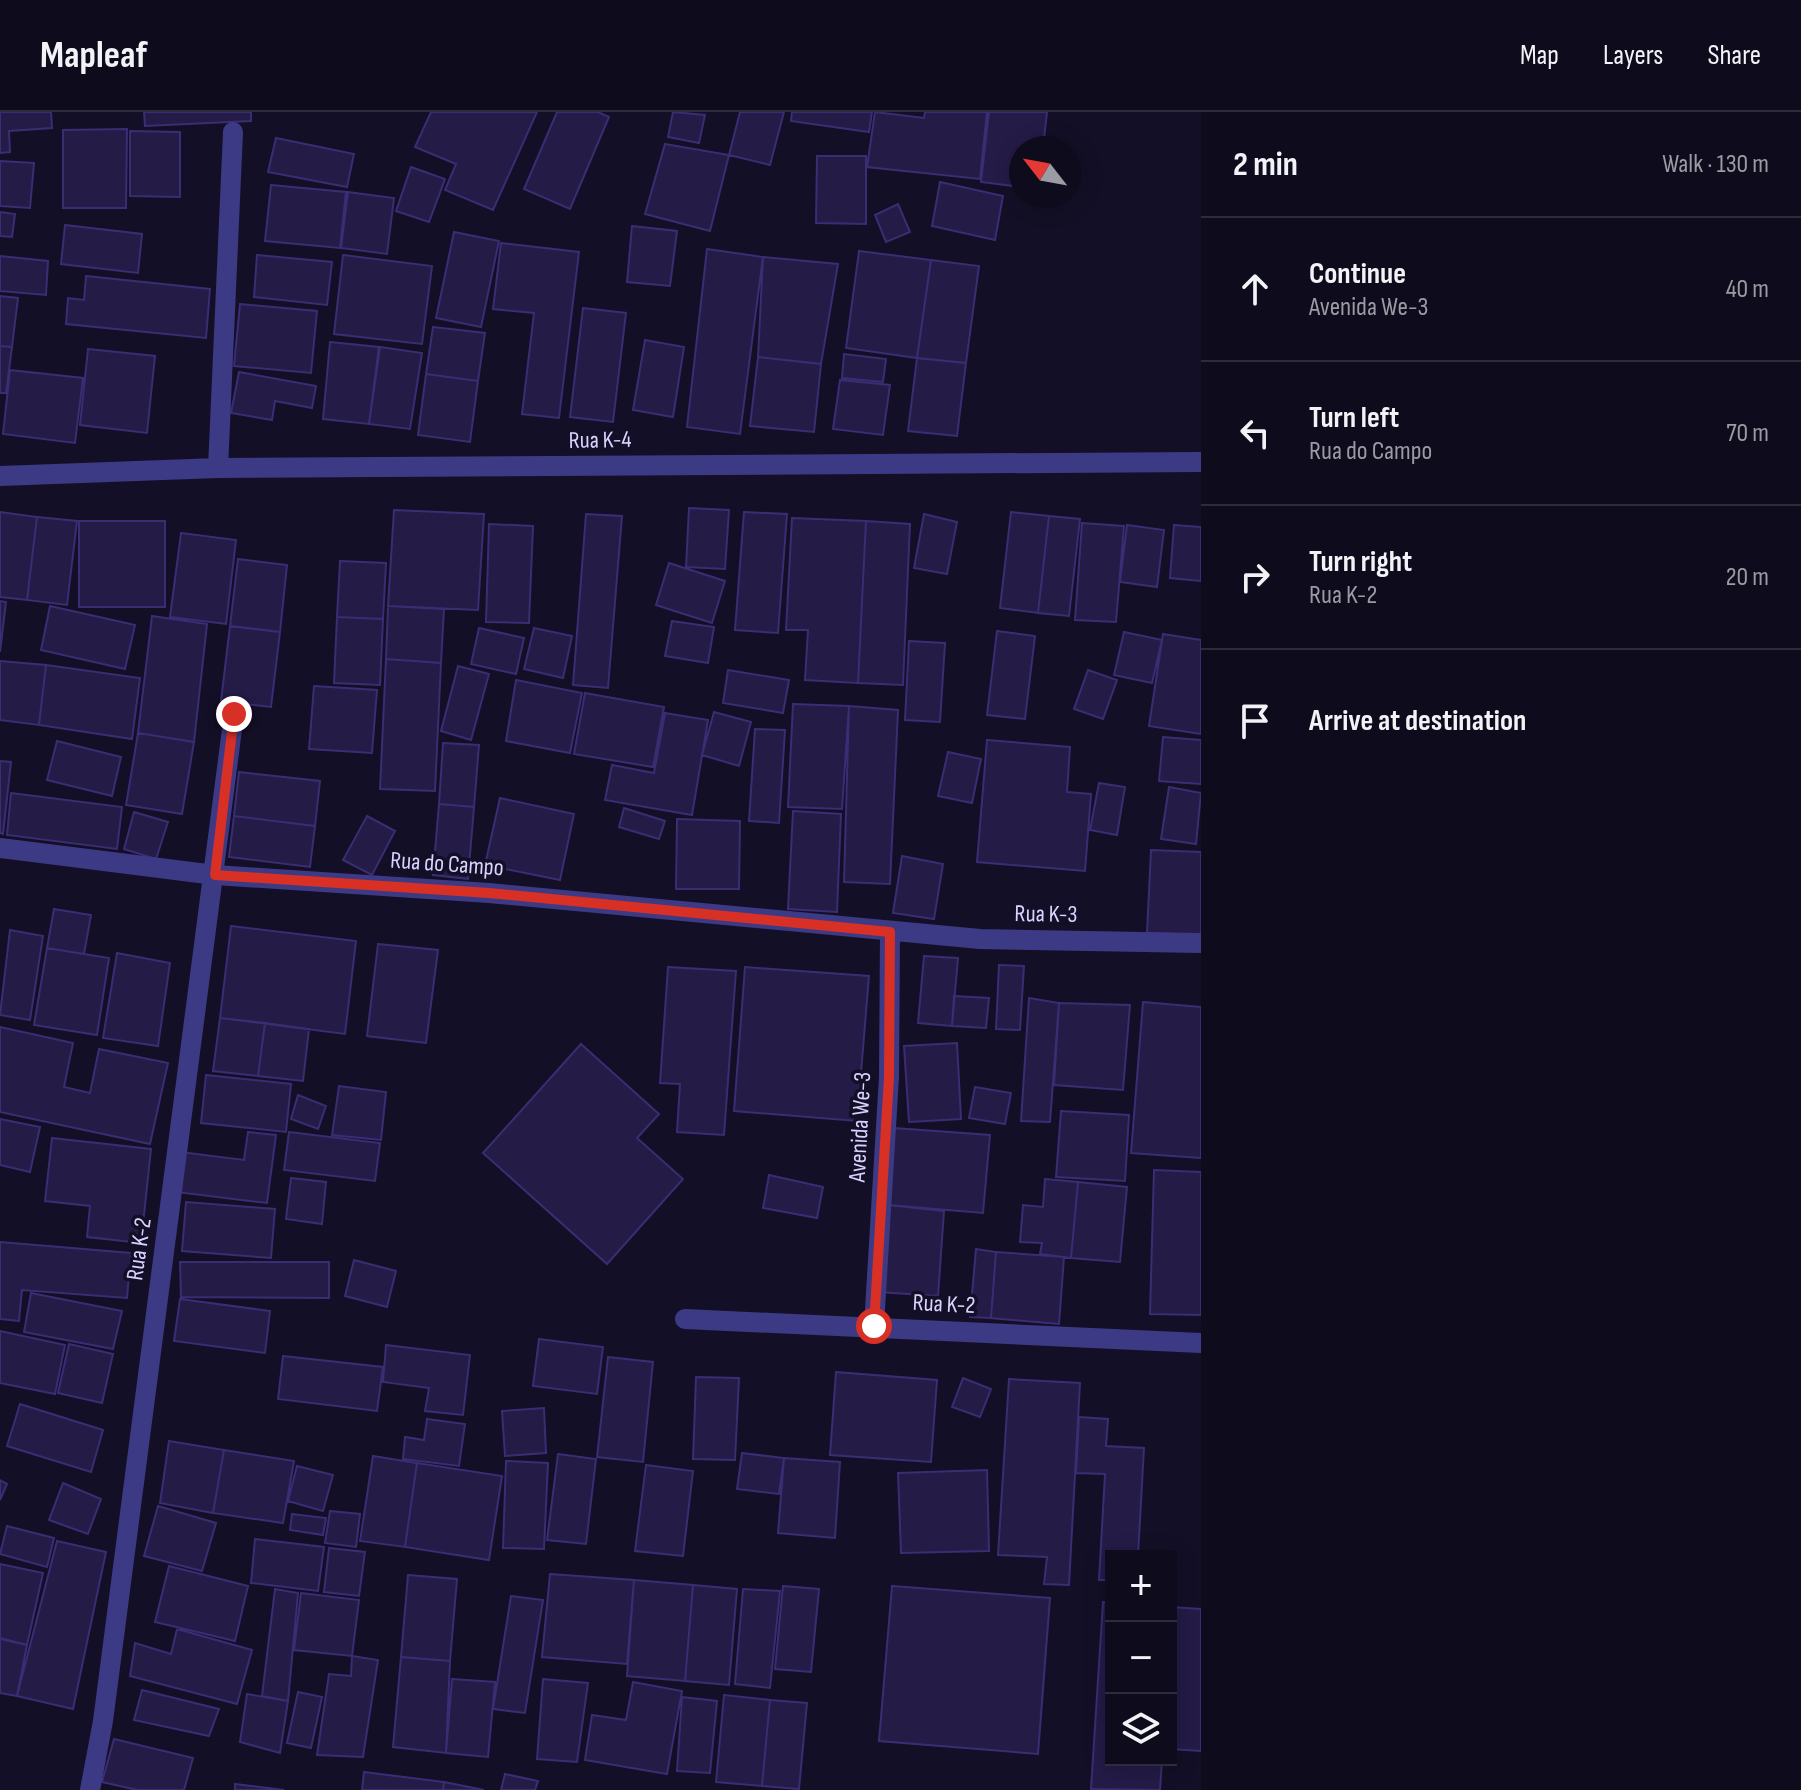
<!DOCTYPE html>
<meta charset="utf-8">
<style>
:root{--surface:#0e0b1c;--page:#1c1929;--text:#f1f3f6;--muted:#9b9ba3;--line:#2e2b3b}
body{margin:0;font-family:"Sofia Sans Condensed",sans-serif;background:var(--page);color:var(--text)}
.controls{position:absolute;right:24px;bottom:24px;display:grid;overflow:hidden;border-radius:0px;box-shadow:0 4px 20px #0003}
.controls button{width:72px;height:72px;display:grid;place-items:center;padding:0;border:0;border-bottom:2px solid var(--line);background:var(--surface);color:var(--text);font:40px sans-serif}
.compass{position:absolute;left:1009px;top:24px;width:72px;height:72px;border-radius:50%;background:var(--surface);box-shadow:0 4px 20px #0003;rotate:301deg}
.stop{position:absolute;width:24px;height:24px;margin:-18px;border:6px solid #d93025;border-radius:50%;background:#fff}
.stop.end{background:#d93025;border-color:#fff;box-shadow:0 2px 8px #0008}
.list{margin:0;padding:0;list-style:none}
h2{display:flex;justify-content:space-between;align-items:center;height:104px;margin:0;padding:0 32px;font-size:34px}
h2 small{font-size:26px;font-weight:400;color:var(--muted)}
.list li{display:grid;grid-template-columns:52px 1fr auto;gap:24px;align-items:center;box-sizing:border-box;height:144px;padding:0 32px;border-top:2px solid var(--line)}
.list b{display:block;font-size:30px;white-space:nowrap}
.list p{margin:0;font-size:26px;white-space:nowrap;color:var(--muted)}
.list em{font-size:26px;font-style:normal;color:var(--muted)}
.icon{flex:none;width:44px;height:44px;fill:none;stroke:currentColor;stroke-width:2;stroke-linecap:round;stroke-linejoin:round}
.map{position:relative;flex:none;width:1201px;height:1678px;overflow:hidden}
header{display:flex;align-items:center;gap:48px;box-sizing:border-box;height:112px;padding:0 40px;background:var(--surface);border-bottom:2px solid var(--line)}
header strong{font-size:38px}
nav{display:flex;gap:44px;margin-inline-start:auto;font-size:28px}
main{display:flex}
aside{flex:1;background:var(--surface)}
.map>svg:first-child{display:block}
.building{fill:#241b47;stroke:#3b2d73;stroke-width:2}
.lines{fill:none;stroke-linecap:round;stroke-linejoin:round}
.minor{stroke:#3d3a85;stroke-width:20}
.route{stroke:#d93025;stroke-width:10}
.labels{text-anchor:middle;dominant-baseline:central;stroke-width:7;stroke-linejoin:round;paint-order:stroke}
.street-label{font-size:24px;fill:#d9d4ff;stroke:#130f26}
</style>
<header>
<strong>Mapleaf</strong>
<nav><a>Map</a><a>Layers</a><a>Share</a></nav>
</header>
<main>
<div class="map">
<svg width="1201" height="1678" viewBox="0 0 1201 1678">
<rect width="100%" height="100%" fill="#130f26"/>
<path class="building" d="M0 0H51L52 16 9 19 10 40 0 41Z
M144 0H251V9L145 14Z
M431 0H537L493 98 445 78 456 52 415 35Z
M557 0H598L609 5 570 97 524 77Z
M673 0 705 3 699 31 668 25Z
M740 0H784L770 53 729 43Z
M792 0H872L869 20 791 9Z
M875 0 924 6 925 0H987L980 67 867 55Z
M989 0H1047L1043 36H1021V75L981 70Z
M127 17 126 96H63V18Z
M130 19 180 20V85L130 84Z
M276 26 354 42 347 75 268 60Z
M665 32 729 43 710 119 645 102Z
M817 44H866V112L816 111Z
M0 49 34 51 30 96 0 94Z
M411 55 445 67 429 110 396 99Z
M940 70 1003 84 995 128 932 114Z
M271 73 346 80 340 136 265 129Z
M348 80 394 86 387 142 341 136Z
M898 92 910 120 886 130 875 103Z
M0 100 15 102 12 125 0 124Z
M65 113 142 122 138 161 61 152Z
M632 114 677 119 670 174 627 170Z
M454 120 499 129 481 215 436 206Z
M501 131 579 140 559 306 522 302 534 201 493 197Z
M707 137 763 145 740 322 687 315Z
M859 139 931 148 917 246 846 236Z
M257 143 332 150 327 193 254 185Z
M343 143 432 154 422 232 334 222Z
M0 144 48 149 46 183 0 179Z
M763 145 838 152 821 252 758 245Z
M931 148 979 154 966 251 917 246Z
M86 164 210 177 206 226 66 212 68 186 84 188Z
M0 184 18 186 12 235 0 234Z
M240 192 317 199 311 261 234 254Z
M583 196 626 201 613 310 570 305Z
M433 215 485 221 478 269 426 262Z
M645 228 684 235 673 305 633 298Z
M330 230 379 235 369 312 323 307Z
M0 234 12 235 6 281H0Z
M380 235 422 241 410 317 369 312Z
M88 237 155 244 147 321 80 313Z
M844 242 886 247 883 270 842 266Z
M758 245 821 252 814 320 750 314Z
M917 246 966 251 957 324 908 319Z
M10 258 83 266 75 331 3 322Z
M239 260 316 274 312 296 275 289 272 308 231 301Z
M426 262 478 269 470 330 418 323Z
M840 268 890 273 883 323 833 317Z
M689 396 729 398 725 457 686 455Z
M394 398 484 402 478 498 388 494Z
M0 400 37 405 27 488 0 485Z
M744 400 787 402 778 521 735 518Z
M1011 400 1049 404 1038 501 1000 496Z
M586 402 622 404 608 576 573 573Z
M924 402 957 410 947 462 914 456Z
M1049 404 1080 407 1069 504 1038 501Z
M37 405 77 409 67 493 27 488Z
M792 406 866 409 858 571 805 568 808 518H786Z
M79 409H165V495H79Z
M866 409 910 412 903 573 858 571Z
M1082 411 1124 414 1116 510 1075 508Z
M489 412 533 414 529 511 486 510Z
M1127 413 1164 418 1157 475 1120 470Z
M1174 413 1201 415V469L1170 466Z
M181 421 236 428 226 512 170 505Z
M238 447 287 453 280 520 230 514Z
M340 449 386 451 383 507 337 505Z
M669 451 725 469 712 511 656 493Z
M0 489 6 490 0 540Z
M50 494 135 513 125 557 41 538Z
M388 494 444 497 441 551 386 547Z
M152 504 207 512 194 630 138 621Z
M337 505 383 507 380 573 334 571Z
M672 509 714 515 708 551 665 544Z
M230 514 280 520 271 595 221 589Z
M479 516 524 526 516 562 471 552Z
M534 516 572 524 563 566 524 557Z
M997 519 1035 524 1025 607 987 603Z
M1124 520 1162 528 1152 571 1114 563Z
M1163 522 1201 528V622L1149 614Z
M909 529 945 531 940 610 905 608Z
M386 547 441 551 435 679 380 677Z
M0 549 46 553 39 613 0 608Z
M46 553 140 566 132 627 39 613Z
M458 554 489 562 471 628 441 619Z
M728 558 789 568 783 601 723 591Z
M1088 558 1117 568 1103 607 1074 597Z
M516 568 582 581 570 641 506 629Z
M314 574 377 578 372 641 309 637Z
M585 581 664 595 653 655 574 642Z
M793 592 849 594 842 697 788 695Z
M849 594 898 598 890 772 844 770Z
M714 600 751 610 739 654 702 643Z
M665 601 708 608 692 703 605 688 612 653 654 661Z
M755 617 785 618 779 711 749 709Z
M138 621 194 630 182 702 126 693Z
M1163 625 1201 628V672L1159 669Z
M987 628 1070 635 1067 680 1091 682 1085 759 977 750Z
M57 629 121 645 112 684 47 668Z
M443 631 479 633 474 695 439 692Z
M948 640 981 647 972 691 938 684Z
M0 649 11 650 3 722 0 721Z
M239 660 320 669 315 714 234 704Z
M1099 671 1125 675 1117 723 1090 718Z
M1169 675 1201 681 1196 732 1161 727Z
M11 681 122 695 117 737 7 723Z
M500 686 574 702 560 768 485 753Z
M439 692 474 695 468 767 433 763Z
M624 696 665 709 659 727 619 715Z
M793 699 841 702 837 800 788 797Z
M134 700 168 710 156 747 124 737Z
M234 704 315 714 310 755 229 745Z
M367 704 395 719 372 763 343 748Z
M677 707 740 709 739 777H676Z
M1151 738 1201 740V823L1147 821Z
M902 744 943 752 934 807 893 801Z
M54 797 91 803 84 842 47 836Z
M231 814 356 829 345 922 220 906Z
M10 818 43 824 30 908 0 903Z
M378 832 438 838 426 931 367 924Z
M47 836 109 846 97 923 34 913Z
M117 841 170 851 158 934 103 926Z
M924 844 958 846 952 914 918 911Z
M999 853 1024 854 1020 918 996 917Z
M668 855 736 859 724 1023 677 1020 680 972 660 971Z
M745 855 869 864 857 1009 734 999Z
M954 884 989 886 986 916 952 914Z
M1029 886 1059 891 1050 1010 1021 1009Z
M1143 890 1201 895V1046L1131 1041Z
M1059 891 1130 893 1123 978 1054 973Z
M220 906 265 911 258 964 213 959Z
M265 911 309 917 303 969 258 964Z
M0 915 73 931 64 975 90 981 99 937 168 951 150 1032 0 1000Z
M957 931 961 1007 909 1010 904 934Z
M581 932 659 1002 637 1026 683 1067 607 1152 483 1041Z
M206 963 291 972 286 1020 201 1011Z
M339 974 386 980 381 1028 332 1023Z
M975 975 1011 981 1005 1012 969 1006Z
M298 983 326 994 318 1017 291 1007Z
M1061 999 1129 1003 1125 1069 1056 1065Z
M0 1007 40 1015 30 1060 0 1053Z
M894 1016 990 1023 983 1101 888 1093Z
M248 1020 276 1023 267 1091 176 1080 181 1040 244 1048Z
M289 1020 380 1031 375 1069 284 1058Z
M52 1026 151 1037 141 1131 87 1125 90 1094 45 1089Z
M1154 1058 1201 1060V1203L1150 1202Z
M769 1063 823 1075 817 1106 763 1096Z
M291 1066 326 1070 322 1112 286 1107Z
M1045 1067 1078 1070 1071 1146 1040 1142 1042 1131 1020 1130 1023 1093 1043 1095Z
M1078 1070 1127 1075 1120 1150 1071 1146Z
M186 1090 275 1097 271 1146 182 1139Z
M888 1093 944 1099 938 1184 878 1180Z
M0 1130 131 1141 127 1186 22 1178 19 1209 0 1207Z
M976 1137 996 1140 991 1206 970 1205Z
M996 1140 1064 1145 1059 1212 991 1206Z
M354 1148 396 1159 387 1195 345 1184Z
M180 1150H329V1186L181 1185Z
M31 1181 122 1199 113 1237 24 1220Z
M180 1187 270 1199 265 1241 174 1229Z
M0 1219 65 1233 55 1282 0 1271Z
M539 1227 603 1235 597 1282 533 1274Z
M69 1232 113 1242 102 1291 58 1281Z
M386 1233 470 1243 463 1303 425 1299 429 1276 383 1270Z
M283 1244 383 1255 377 1299 278 1287Z
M608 1245 653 1250 643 1350 597 1345Z
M836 1260 937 1268 931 1350 830 1343Z
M696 1265 739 1266 735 1348 693 1347Z
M963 1266 991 1277 980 1305 952 1295Z
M1009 1267 1080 1271 1069 1473 1044 1472 1047 1445 998 1443Z
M20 1292 103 1318 91 1360 7 1334Z
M544 1296 546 1341 505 1344 502 1299Z
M1079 1305 1108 1307 1106 1334 1144 1336 1138 1444H1111V1468H1099L1105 1362 1076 1361Z
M427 1307 465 1312 459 1354 403 1347 405 1325 424 1328Z
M169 1329 224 1338 213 1401 160 1391Z
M224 1338 294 1349 283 1411 213 1401Z
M742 1341 784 1346 779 1382 737 1377Z
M558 1342 596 1347 586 1432 547 1428Z
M373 1344 417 1351 405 1435 360 1429Z
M784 1346 840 1350 835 1426 778 1421Z
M506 1349 548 1351 544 1437 503 1436Z
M417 1351 502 1364 489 1448 405 1435Z
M646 1353 693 1359 683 1444 635 1439Z
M297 1354 333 1363 323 1399 288 1389Z
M987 1358 989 1439 901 1441 898 1361Z
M0 1368 7 1372 0 1388Z
M63 1371 101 1387 88 1422 49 1408Z
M158 1394 216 1411 202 1459 144 1444Z
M330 1399 360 1402 356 1435 325 1431Z
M292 1402 326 1406 323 1423 290 1418Z
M7 1414 54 1426 47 1455 0 1442Z
M255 1427 324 1435 318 1479 251 1471Z
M57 1429 106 1440 73 1597 17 1584Z
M329 1436 365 1440 359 1484 324 1480Z
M0 1452 43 1461 27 1533 0 1526Z
M169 1454 248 1474 235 1529 155 1510Z
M550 1462 634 1468 627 1552 542 1545Z
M408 1463 457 1467 450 1549 401 1545Z
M634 1468 693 1473 685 1569 627 1564Z
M693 1473 737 1477 729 1573 685 1569Z
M783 1474 819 1477 811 1560 775 1557Z
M892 1474 1050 1486 1038 1642 879 1629Z
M275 1477 298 1481 288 1589 262 1584Z
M743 1477 780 1479 770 1576 735 1572Z
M301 1481 359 1488 352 1544 294 1538Z
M511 1484 543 1488 525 1601 493 1597Z
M1103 1490 1111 1491V1648H1162L1160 1678 1091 1677Z
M1171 1495 1201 1497V1639L1171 1637Z
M177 1517 252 1538 237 1592 130 1564 135 1531 171 1542Z
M0 1527 27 1533 17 1584 0 1581Z
M352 1544 378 1548 363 1645 317 1643 329 1562 351 1564Z
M401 1545 450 1549 446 1641 393 1635Z
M452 1567 495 1570 488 1645 446 1641Z
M543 1567 588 1571 577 1650 537 1647Z
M633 1570 682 1579 667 1662 585 1648 592 1603 626 1608Z
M142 1578 219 1597 209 1624 134 1608Z
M298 1580 322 1585 311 1636 287 1631Z
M247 1582 288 1589 280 1641 240 1630Z
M724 1583 770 1588 762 1674 716 1670Z
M682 1585 717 1589 710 1661 677 1659Z
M770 1588 807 1591 799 1677 762 1674Z
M114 1627 193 1646 184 1678H137L102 1670Z
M364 1660 444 1670 443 1678H362Z
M505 1662 538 1669 535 1678H501Z
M444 1670 484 1678H443Z
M235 1672 284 1678H235Z"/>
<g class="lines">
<path class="minor" d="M218 356 233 20
M0 364 218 356 1201 350
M0 736 215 763 489 781 980 827 1201 831
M685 1207 1201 1231
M874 1214 889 965 890 820
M90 1678 103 1609 234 602"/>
</g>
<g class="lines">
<path class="route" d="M234 602 215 763 489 781 890 820 889 965 874 1214"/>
</g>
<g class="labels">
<g class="street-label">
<text transform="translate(600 328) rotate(-1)">Rua K-4</text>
<text transform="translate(447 752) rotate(4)">Rua do Campo</text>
<text transform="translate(1046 802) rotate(1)">Rua K-3</text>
<text transform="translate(860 1015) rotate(-87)">Avenida We-3</text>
<text transform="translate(139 1137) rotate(-82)">Rua K-2</text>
<text transform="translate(944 1192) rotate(3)">Rua K-2</text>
</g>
</g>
</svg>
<div class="controls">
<button>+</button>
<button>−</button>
<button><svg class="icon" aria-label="layers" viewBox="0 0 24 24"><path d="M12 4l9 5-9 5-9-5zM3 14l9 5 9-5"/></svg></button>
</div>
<svg class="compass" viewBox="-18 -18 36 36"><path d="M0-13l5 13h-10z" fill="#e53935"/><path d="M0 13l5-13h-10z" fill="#9b9ba3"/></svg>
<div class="stop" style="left:874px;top:1214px"></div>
<div class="stop end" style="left:234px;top:602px"></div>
</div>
<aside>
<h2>2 min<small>Walk · 130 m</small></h2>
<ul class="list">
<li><svg class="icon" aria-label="ahead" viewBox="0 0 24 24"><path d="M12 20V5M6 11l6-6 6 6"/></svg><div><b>Continue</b><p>Avenida We-3</p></div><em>40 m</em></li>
<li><svg class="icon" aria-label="left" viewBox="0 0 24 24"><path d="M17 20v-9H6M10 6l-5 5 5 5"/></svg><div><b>Turn left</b><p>Rua do Campo</p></div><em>70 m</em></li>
<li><svg class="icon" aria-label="right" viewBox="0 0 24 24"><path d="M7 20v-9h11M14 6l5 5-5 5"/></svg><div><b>Turn right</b><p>Rua K-2</p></div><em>20 m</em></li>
<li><svg class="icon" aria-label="arrive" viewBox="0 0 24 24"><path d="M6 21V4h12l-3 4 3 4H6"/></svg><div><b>Arrive at destination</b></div></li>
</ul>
</aside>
</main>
